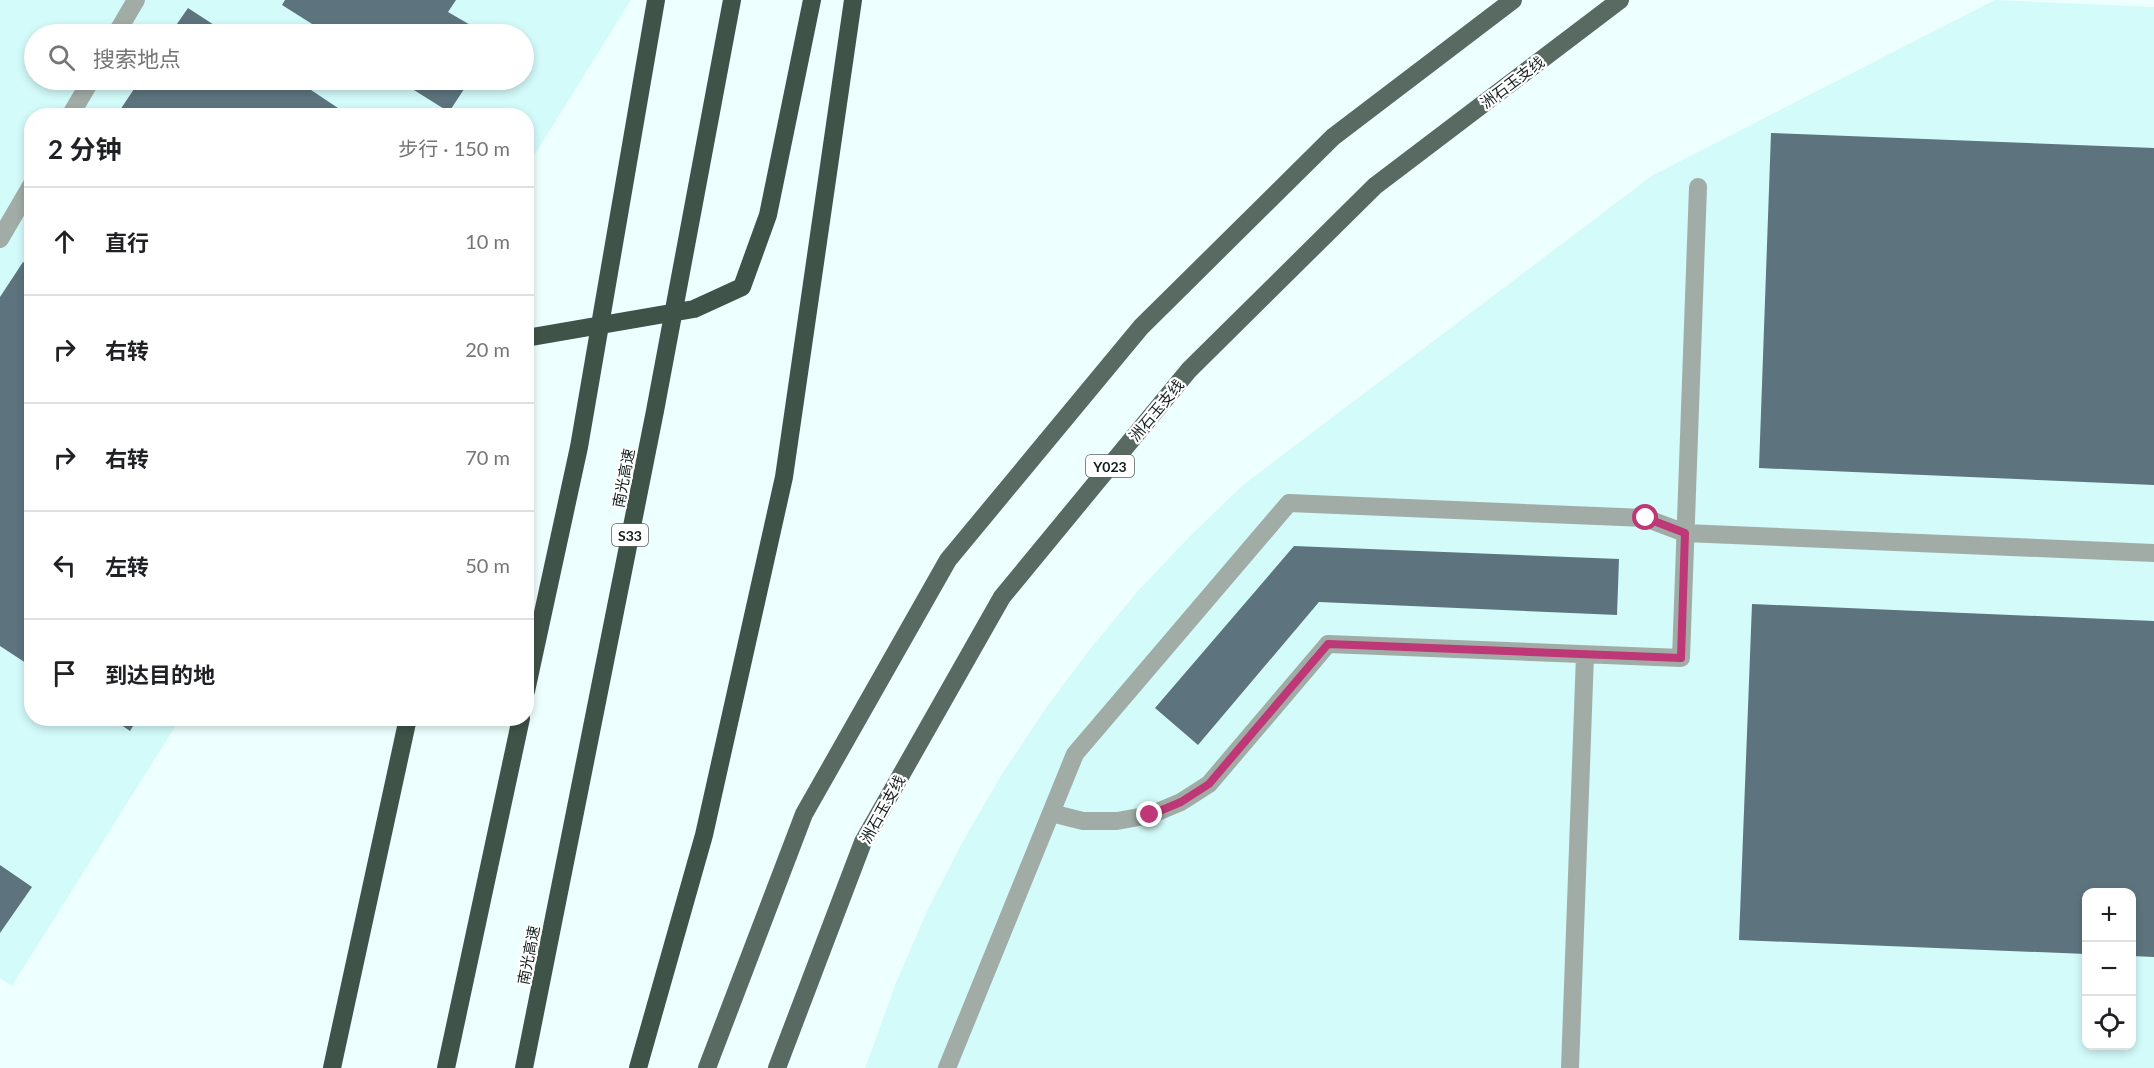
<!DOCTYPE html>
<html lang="zh">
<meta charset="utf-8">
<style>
:root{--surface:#fff;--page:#f2f2f2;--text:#202124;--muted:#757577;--line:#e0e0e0}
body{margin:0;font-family:Lato,"Noto Sans SC",sans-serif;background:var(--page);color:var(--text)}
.controls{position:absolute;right:18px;bottom:18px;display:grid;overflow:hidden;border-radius:12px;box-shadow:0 3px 9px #0003}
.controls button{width:54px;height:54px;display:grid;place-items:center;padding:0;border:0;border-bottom:2px solid var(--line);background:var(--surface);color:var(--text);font:30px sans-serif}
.stop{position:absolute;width:18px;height:18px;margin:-14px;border:4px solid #be3776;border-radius:50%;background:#fff}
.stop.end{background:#be3776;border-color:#fff;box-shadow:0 2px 6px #0008}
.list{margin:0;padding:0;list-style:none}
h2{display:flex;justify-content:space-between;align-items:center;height:78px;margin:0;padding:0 24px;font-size:26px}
h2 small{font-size:20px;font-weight:400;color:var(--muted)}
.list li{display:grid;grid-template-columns:39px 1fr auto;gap:18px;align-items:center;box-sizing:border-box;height:108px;padding:0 24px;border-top:2px solid var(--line)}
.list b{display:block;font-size:22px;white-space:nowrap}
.list em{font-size:20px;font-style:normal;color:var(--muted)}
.icon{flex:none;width:33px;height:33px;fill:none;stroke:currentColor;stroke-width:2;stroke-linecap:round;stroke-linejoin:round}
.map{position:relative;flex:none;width:2154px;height:1068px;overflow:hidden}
.search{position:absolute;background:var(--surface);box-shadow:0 3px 9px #0003;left:24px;top:24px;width:510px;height:66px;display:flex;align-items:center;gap:15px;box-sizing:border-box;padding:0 21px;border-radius:33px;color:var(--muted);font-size:22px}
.panel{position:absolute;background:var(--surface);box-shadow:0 3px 9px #0003;left:24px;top:108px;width:510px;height:618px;border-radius:24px}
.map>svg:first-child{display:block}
.built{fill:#d3fbfa;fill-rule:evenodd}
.building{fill:#5d747e}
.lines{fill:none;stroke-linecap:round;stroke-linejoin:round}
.minor{stroke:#a1aca6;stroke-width:18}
.major{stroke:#586a61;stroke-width:18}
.highway{stroke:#3f5348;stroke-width:18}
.route{stroke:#be3776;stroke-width:8}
.labels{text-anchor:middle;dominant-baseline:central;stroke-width:4.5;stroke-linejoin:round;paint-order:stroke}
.shield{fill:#fff;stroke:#596160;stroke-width:1.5}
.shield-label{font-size:14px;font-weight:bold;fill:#121d1c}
.street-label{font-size:15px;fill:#121d1c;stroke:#fff}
</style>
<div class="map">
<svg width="2154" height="1068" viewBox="0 0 2154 1068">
<rect width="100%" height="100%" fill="#edfffe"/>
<path class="built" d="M0 0H631L527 167 526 116H32V718L180 719 12 986 0 978ZM34 34H524V80H34Z
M1995 0 2154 7V1068H865L896 983 927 911 963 841 1002 774 1046 708 1090 649 1138 591 1189 537 1243 485 1653 175ZM2086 892H2132V1046H2086Z"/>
<path class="building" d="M285 0H456L448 12 486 34H328L282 5Z
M188 8 228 34H170Z
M140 80H296L350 116H116Z
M398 80H470L449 112Z
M1771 133 2154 148V485L1759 468Z
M23 262 32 268V667L0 646V297Z
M1294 546 1619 559 1617 615 1319 602 1198 745 1155 708Z
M1752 604 2154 621V957L2132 956V892H2086V954L1739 940Z
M111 718H138L130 731Z
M0 865 32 887 0 933Z"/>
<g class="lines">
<path class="minor" d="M116 34 136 0
M70 116 91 80
M0 239 32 184
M1051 813 1083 821H1117L1150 815 1181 802 1209 784 1328 644 1681 658 1698 187
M947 1068 1075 754 1289 503 1645 518 1685 533 2154 553
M1570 1068 1585 655"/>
<path class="major" d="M707 1068 804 814 948 560 1141 327 1333 137 1513 0
M777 1068 863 842 1002 597 1189 370 1375 186 1620 0"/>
<path class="highway" d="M526 338 694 309 742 287 768 215 812 0
M526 691 579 447 656 0
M332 1068 408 718
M446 1068 521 718
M524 1068 655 411 732 0
M638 1068 704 835 784 477 853 0"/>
</g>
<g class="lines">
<path class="route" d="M1150 815 1181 802 1209 784 1328 644 1681 658 1685 533 1646 518"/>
</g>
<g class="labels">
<g class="shield">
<rect x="1086" y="455" width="48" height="22" rx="4.5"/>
<rect x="612" y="524" width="36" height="22" rx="4.5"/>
</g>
<g class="shield-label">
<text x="1110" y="466">Y023</text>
<text x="630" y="535">S33</text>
</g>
<g class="street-label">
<text transform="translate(1512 82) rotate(-37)">洲石玉支线</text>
<text transform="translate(1156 410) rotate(-50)">洲石玉支线</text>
<text transform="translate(623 478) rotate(-79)">南光高速</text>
<text transform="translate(882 809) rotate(-61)">洲石玉支线</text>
<text transform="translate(528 955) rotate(-79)">南光高速</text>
</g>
</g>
</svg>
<div class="controls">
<button>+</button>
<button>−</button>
<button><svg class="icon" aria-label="locate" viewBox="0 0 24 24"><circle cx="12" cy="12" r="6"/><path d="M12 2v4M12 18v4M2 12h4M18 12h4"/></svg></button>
</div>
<div class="stop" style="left:1646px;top:518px"></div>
<div class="stop end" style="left:1150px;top:815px"></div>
<div class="search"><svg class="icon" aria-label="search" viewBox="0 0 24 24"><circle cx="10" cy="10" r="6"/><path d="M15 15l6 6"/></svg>搜索地点</div>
<section class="panel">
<h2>2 分钟<small>步行 · 150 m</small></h2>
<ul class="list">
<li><svg class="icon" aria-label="ahead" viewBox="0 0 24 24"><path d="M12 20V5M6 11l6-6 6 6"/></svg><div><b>直行</b></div><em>10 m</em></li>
<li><svg class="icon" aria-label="right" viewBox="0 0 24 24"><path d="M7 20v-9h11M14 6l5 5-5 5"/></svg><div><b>右转</b></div><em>20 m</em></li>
<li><svg class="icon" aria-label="right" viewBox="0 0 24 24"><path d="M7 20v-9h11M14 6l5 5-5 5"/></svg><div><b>右转</b></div><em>70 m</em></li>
<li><svg class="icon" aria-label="left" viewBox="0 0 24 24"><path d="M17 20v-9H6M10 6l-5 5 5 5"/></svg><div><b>左转</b></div><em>50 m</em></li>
<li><svg class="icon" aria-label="arrive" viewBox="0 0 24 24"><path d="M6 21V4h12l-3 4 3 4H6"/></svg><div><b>到达目的地</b></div></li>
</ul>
</section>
</div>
